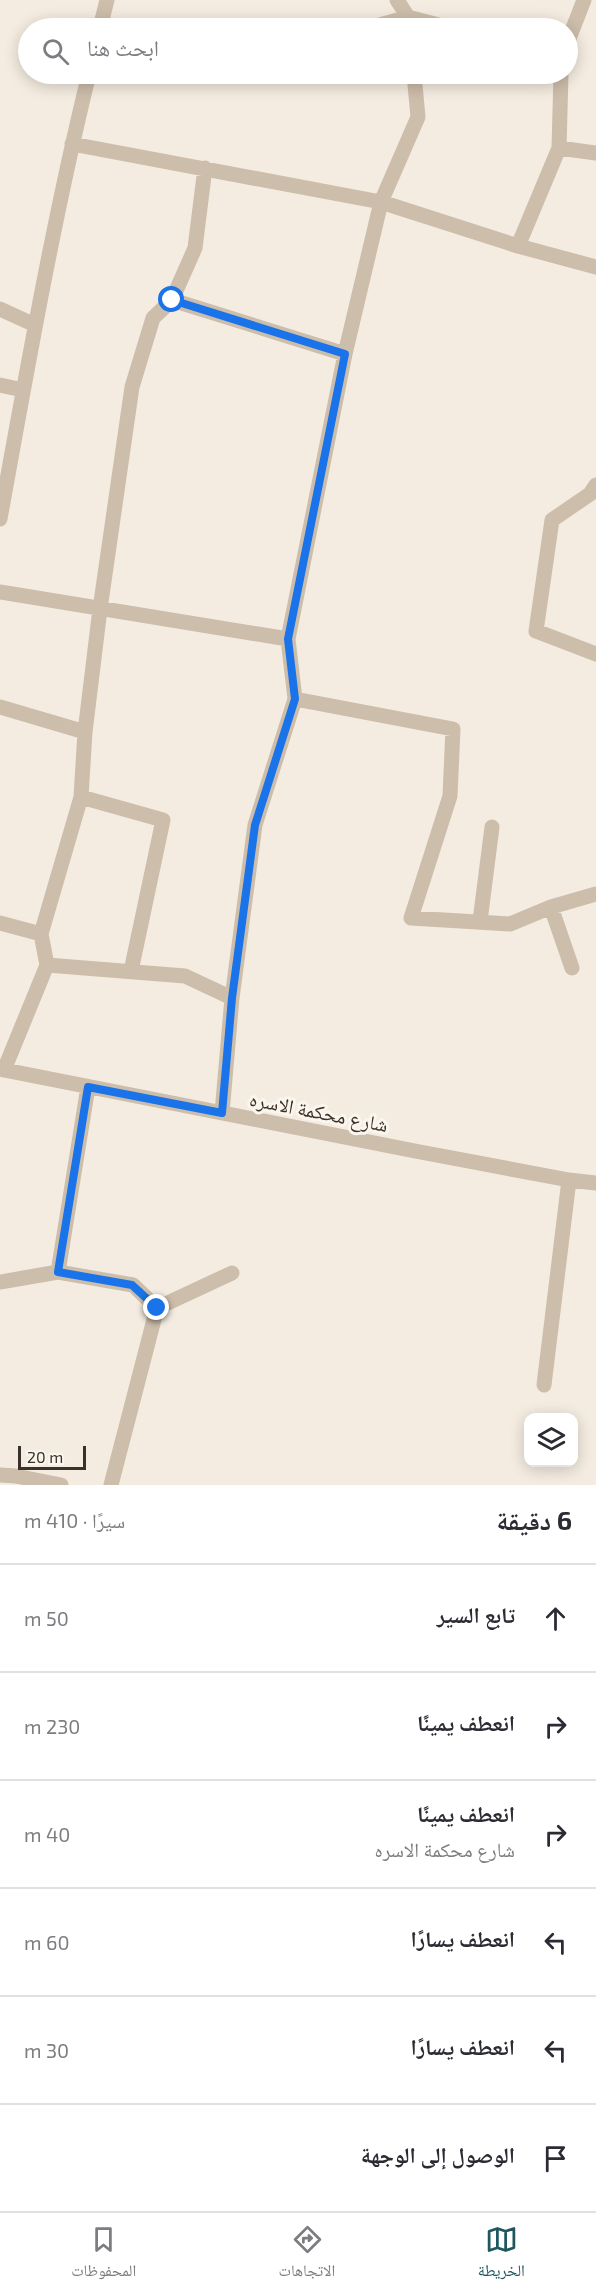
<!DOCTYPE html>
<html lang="ar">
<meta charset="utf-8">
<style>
:root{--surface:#fff;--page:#f2f2f3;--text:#2b2b33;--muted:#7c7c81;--line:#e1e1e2;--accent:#1e575f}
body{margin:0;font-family:"Exo 2","Noto Naskh Arabic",sans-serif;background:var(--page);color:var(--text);direction:rtl}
.controls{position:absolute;right:18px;bottom:18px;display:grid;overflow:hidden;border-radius:12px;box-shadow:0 3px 15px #0003}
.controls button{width:54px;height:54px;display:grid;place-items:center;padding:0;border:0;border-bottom:2px solid var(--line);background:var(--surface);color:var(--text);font:30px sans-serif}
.scale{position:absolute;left:18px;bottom:15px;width:68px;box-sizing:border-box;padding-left:6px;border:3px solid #3b312b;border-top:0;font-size:16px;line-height:21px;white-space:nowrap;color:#3b312b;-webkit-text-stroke:4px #fbf6ed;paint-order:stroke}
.stop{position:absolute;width:18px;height:18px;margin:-14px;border:4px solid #1a73e8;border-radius:50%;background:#fff}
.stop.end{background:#1a73e8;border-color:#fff;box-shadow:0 2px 6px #0008}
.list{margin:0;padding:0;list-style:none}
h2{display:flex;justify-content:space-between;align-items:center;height:78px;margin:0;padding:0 24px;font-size:26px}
h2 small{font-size:20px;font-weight:400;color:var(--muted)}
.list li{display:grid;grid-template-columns:39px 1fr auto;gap:18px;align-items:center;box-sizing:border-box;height:108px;padding:0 24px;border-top:2px solid var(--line)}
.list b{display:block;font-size:22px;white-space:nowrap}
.list p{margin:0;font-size:20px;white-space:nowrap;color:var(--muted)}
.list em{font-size:20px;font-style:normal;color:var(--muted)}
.icon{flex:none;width:33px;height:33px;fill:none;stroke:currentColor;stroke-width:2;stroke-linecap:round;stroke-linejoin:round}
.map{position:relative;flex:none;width:596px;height:1485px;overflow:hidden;direction:ltr}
.search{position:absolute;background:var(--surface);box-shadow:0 3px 15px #0003;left:18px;right:18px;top:18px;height:66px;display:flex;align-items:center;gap:15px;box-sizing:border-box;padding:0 21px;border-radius:33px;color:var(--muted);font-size:22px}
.sheet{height:726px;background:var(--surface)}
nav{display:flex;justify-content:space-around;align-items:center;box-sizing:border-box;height:84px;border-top:2px solid var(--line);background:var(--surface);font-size:16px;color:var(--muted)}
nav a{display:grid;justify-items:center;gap:3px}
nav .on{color:var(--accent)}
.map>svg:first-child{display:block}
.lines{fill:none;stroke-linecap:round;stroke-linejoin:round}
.street{stroke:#cdbdab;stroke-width:15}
.route{stroke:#1a73e8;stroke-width:8}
.labels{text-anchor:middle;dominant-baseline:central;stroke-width:6;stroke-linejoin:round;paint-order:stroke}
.street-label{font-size:20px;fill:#3b312b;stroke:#fbf6ed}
</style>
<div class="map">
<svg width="596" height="1485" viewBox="0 0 596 1485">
<rect width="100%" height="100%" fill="#f4ece0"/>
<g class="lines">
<path class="street" d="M397 0 408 17 409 26
M100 28 107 0
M369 28 408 17 450 28
M568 41 584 0
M72 144 381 202 518 246 596 267
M559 148 596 153
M518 246 559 148 561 74
M172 300 345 354
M0 309 35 325
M0 385 23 390
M596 485 590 494 552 520 536 631 596 654
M0 519C27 370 53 221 89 74
M0 592 288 639
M295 699 453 729 450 796 411 918 510 924 551 907 596 894
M0 707 85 732
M81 797 163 820 131 971
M551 907 572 968
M480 921 492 827
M0 923 41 934
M47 965 185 976 232 998
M0 1069 415 1151 569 1180 596 1183
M4 1070 47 965 41 934 81 797 85 732 100 609 132 387 153 318 172 300 195 248 205 168
M222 1113 232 998 255 825 295 699 288 639 345 354 381 202 418 117 414 74
M58 1272 88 1087
M0 1282 58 1272 133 1285 157 1308
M157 1308 232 1273
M544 1385 569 1180
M0 1475 16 1476 61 1485
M111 1485 157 1308"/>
</g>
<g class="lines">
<path class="route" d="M157 1308 132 1285 58 1272 88 1087 222 1113 232 998 255 825 295 699 288 639 345 354 172 300"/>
</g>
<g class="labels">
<g class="street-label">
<text transform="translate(319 1111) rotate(11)">شارع محكمة الاسره</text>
</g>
</g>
</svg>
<div class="controls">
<button><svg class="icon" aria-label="layers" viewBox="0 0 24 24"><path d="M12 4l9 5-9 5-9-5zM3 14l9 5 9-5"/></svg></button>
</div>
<div class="scale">20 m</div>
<div class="stop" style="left:172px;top:300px"></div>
<div class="stop end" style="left:157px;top:1308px"></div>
<div class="search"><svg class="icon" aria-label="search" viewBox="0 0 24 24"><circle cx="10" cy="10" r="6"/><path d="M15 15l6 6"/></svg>ابحث هنا</div>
</div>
<section class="sheet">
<h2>6 دقيقة<small>سيرًا · 410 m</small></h2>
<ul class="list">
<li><svg class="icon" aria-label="ahead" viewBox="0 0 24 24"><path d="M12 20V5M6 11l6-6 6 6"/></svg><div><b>تابع السير</b></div><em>50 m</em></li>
<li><svg class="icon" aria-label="right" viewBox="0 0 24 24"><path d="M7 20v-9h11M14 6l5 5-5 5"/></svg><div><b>انعطف يمينًا</b></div><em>230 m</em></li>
<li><svg class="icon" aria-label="right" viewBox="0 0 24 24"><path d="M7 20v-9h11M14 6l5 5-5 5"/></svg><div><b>انعطف يمينًا</b><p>شارع محكمة الاسره</p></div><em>40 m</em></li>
<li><svg class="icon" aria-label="left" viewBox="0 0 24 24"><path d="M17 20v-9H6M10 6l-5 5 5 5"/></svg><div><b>انعطف يسارًا</b></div><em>60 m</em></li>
<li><svg class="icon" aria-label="left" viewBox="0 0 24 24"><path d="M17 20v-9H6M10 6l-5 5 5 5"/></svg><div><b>انعطف يسارًا</b></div><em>30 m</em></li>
<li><svg class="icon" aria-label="arrive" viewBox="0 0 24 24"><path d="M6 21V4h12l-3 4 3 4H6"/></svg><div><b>الوصول إلى الوجهة</b></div></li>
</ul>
</section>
<nav>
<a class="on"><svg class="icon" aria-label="map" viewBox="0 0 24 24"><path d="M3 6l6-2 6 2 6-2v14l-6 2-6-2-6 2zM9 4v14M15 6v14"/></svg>الخريطة</a>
<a><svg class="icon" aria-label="directions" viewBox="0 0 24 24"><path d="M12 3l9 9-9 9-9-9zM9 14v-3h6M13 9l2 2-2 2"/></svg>الاتجاهات</a>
<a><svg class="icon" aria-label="saved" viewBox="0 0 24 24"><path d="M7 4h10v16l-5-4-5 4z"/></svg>المحفوظات</a>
</nav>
